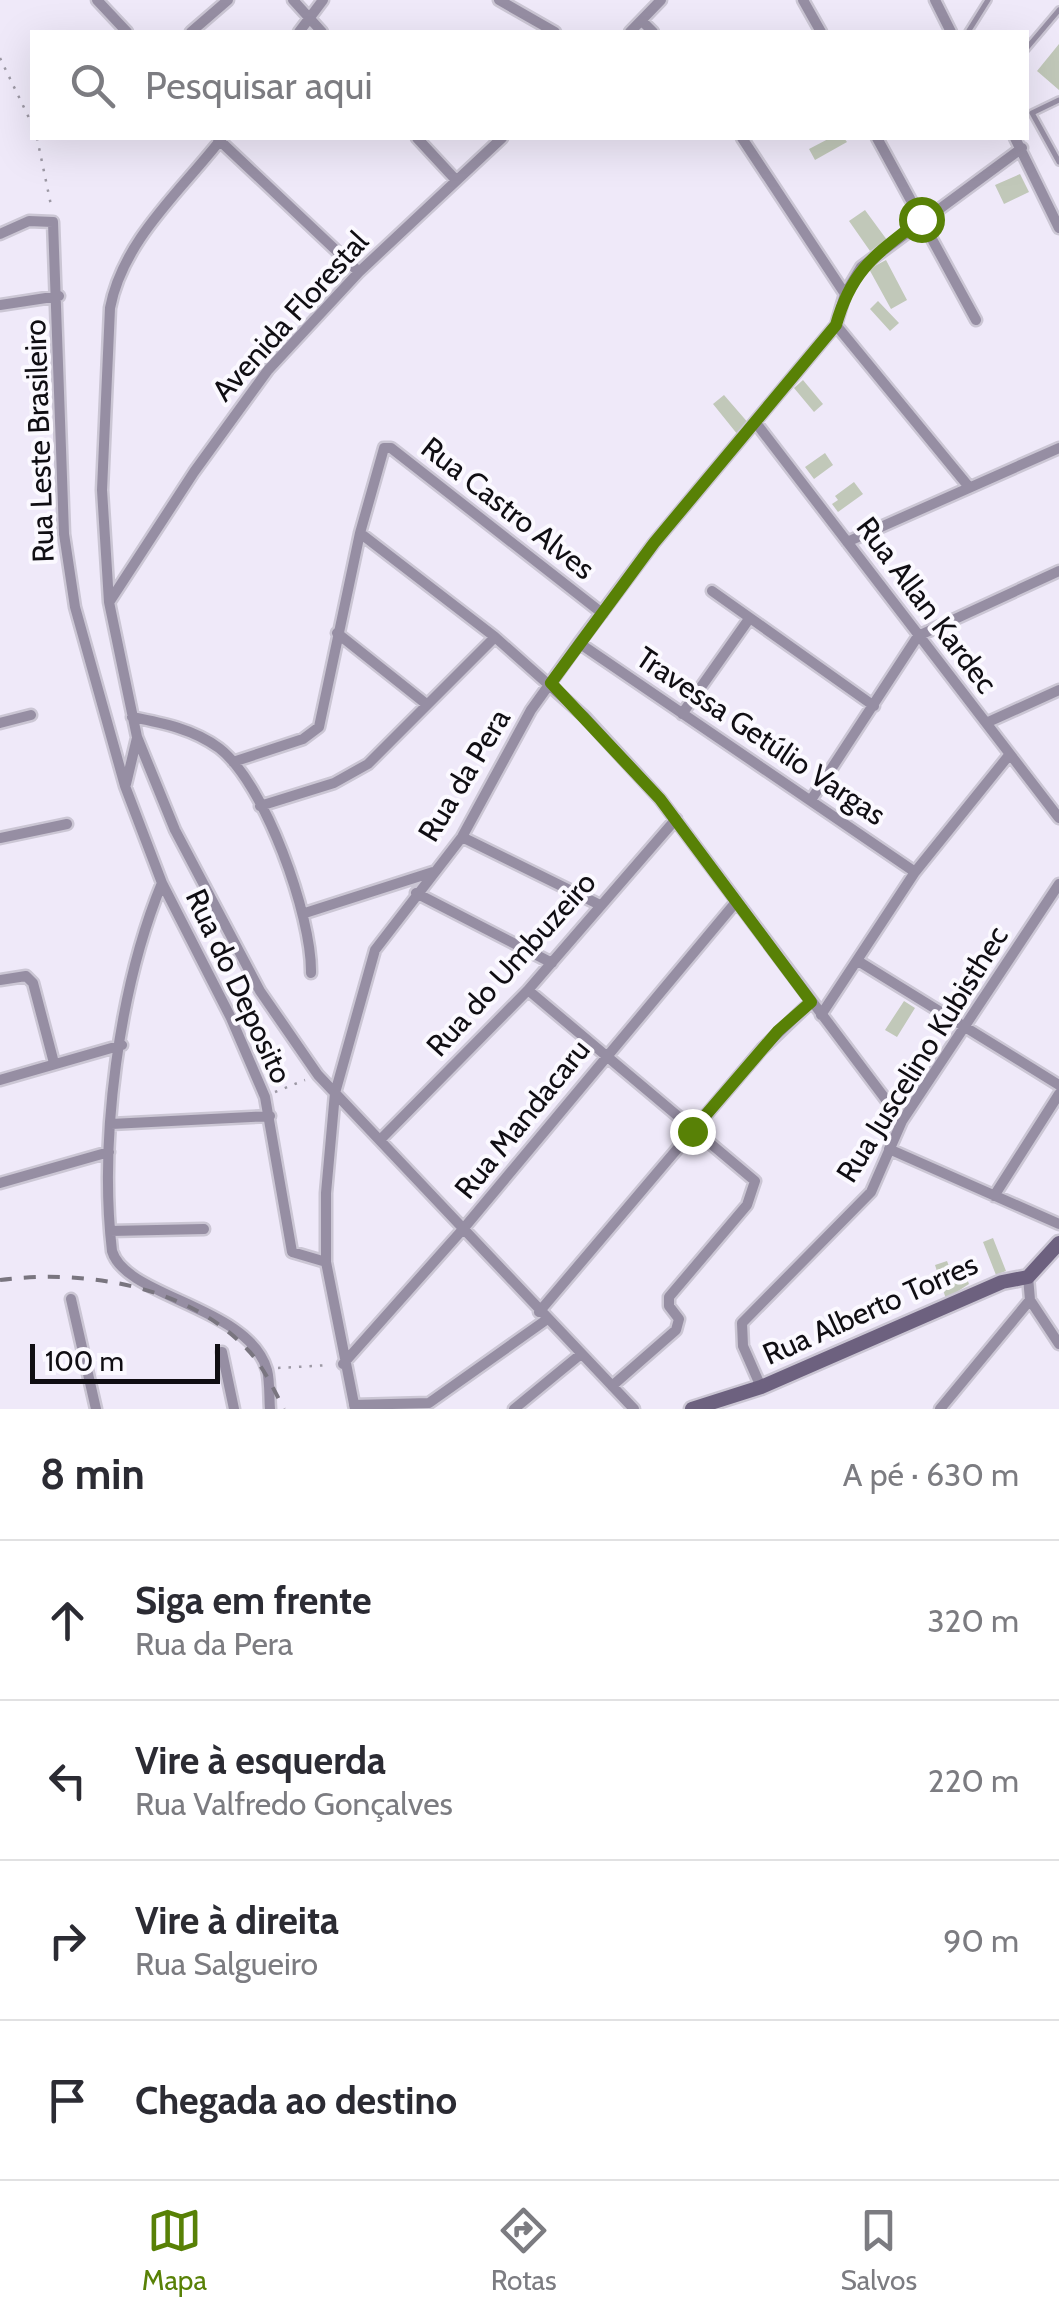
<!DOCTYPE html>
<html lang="pt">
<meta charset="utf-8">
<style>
:root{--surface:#fff;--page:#f7f7f7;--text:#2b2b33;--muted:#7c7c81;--line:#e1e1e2;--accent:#588106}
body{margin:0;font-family:Cabin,sans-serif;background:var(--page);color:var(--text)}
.scale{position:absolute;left:30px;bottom:25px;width:190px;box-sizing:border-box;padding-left:10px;border:5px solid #100e13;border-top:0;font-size:28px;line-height:35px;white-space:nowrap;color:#100e13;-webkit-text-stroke:8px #fbf9ff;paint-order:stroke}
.stop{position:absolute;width:30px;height:30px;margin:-22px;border:8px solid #588106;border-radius:50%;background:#fff}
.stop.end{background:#588106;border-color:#fff;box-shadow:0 2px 10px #0008}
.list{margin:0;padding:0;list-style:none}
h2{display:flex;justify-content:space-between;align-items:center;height:130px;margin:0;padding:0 40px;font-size:42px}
h2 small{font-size:32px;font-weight:400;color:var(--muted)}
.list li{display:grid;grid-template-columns:65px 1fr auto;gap:30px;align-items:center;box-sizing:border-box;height:160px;padding:0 40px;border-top:2px solid var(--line)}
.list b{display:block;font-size:38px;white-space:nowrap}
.list p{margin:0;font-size:32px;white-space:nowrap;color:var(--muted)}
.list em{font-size:32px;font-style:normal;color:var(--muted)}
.icon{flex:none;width:55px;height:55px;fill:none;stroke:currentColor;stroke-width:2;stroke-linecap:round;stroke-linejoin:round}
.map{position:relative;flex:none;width:1059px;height:1409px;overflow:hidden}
.search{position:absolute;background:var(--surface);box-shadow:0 10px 40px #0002;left:30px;right:30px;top:30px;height:110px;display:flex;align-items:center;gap:25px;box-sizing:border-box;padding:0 35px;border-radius:0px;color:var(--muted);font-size:38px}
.sheet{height:770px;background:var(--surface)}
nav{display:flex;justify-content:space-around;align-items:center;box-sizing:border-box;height:140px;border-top:2px solid var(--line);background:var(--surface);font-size:28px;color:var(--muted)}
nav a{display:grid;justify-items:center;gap:5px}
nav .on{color:var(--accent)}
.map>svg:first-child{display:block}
.building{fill:#c1c8b9}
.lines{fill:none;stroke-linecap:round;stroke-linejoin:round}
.lane-casing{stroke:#cbc6d4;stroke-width:10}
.street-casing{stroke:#cbc6d4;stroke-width:15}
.secondary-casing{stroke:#cbc6d4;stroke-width:19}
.path{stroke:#9c98a4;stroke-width:2.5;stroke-dasharray:2.5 8;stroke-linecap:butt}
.lane{stroke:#968ea3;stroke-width:5}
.street{stroke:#968ea3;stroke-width:10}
.secondary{stroke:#6d617f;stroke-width:14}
.rail{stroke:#79757f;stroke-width:4;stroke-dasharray:12 12;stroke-linecap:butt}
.route{stroke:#588106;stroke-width:12}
.labels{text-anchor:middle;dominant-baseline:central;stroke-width:8;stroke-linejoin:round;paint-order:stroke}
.street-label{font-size:30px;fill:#100e13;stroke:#fbf9ff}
</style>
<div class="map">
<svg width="1059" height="1409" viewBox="0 0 1059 1409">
<rect width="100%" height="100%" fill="#efe9f9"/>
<path class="building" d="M1059 44V90L1037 71Z
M830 138H844L847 142 815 160 809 149Z
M1020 174 1029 192 1004 204 995 185Z
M865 210 887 240 870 251 849 221Z
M886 260 907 300 891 309 869 269Z
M878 301 899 323 890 331 870 309Z
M803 380 823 404 814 412 794 388Z
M724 395 750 425 738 435 713 404Z
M825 453 833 465 814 479 805 467Z
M854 482 863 494 838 512 832 504 838 500 835 496Z
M904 1001 915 1008 897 1037 885 1030Z
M993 1238 1006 1271 996 1275 983 1242Z
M947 1261 950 1269 962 1265 969 1284 946 1299 935 1265Z"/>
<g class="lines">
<g class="lane-casing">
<path id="lane" d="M968 32 988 0
M1026 49 1059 10
M1059 100 1032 113 1059 162"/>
</g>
<g class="street-casing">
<path id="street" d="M97 0 127 32
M293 0 322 32
M499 0 555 32
M803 0 821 32
M935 0 951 32
M642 21 653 32
M191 32 228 0
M299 32 323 0
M630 32 661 0
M222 138C181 191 123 240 110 308L102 490 109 602 137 737 175 830 260 991 318 1075 634 1409
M417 138 455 179
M742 138 845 294
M877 138 976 320
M1015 138 1059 228
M218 139 359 272
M0 234 29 221 53 222 64 534 75 607 125 786 162 883 231 1018 265 1097 292 1252 326 1262
M0 305 59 296
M836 325 969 487
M756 423 1059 818
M360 533 495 637 585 717 660 799 902 1121
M847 542 1059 448
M712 591 874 706
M110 601 194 472 268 370 359 272 502 138
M337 633 425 703
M579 643 915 872
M682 714 749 619
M132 717C163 723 193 729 219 748 265 783 312 916 311 973
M0 723 31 715
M986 723 1059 690
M233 762 303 739 319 727 360 533 384 448H391L602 613
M126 784 137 738
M811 800 918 636 1059 571
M260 806 334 783 368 764 495 637
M462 837 598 904
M0 838 67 824
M162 883C119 987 99 1139 112 1251 126 1298 249 1306 267 1370 270 1382 269 1397 270 1409
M416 893 552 963
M305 913 433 872
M858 961 1059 1085
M0 980 26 976 33 983 54 1063
M528 990 755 1181 747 1205 669 1297V1306L679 1319 676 1330 612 1386
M821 1015 915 872 1010 754
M0 1080 122 1045
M111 1124 270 1116
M380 1140 528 990 676 819
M889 1149 1059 1224
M0 1183 109 1152
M994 1196 1059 1094
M110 1231 204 1229
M1028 1277 1030 1300 1059 1344
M71 1299 96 1409
M539 1312 762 1049 811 1002
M222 1352 234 1409
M343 1364 464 1228 736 902
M761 1387 743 1346 742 1323 871 1192 902 1121 1059 884
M354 1405 429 1403 546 1320
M355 1409 326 1262V1193L335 1093 375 950 462 837 531 710 579 643 654 543 836 325 845 294 861 267 1022 148
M514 1409 581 1354
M940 1409 1030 1300"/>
</g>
<g class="secondary-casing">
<path id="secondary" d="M692 1409 761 1387 1002 1282 1028 1277 1059 1243"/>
</g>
<path class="path" d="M0 58 32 124
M37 138 52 210
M275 1092 305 1080
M278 1368 330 1365"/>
<use href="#lane" class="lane"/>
<use href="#street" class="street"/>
<use href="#secondary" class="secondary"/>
<path class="rail" d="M0 1280C83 1269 187 1285 247 1349 262 1364 274 1390 284 1409"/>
</g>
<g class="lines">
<path class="route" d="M692 1131 778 1031 811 1002 660 799 551 683 654 543 836 325C852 268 877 254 921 219"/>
</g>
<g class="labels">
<g class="street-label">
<text transform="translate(290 316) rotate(-48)">Avenida Florestal</text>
<text transform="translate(39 441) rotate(-92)">Rua Leste Brasileiro</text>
<text transform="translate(508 508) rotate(38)">Rua Castro Alves</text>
<text transform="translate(927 605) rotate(53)">Rua Allan Kardec</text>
<text transform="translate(761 736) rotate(34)">Travessa Getúlio Vargas</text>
<text transform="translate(464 775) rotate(-59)">Rua da Pera</text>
<text transform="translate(511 964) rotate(-48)">Rua do Umbuzeiro</text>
<text transform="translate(239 986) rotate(65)">Rua do Deposito</text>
<text transform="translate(922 1054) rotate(-58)">Rua Juscelino Kubisthec</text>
<text transform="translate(522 1119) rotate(-51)">Rua Mandacaru</text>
<text transform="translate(870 1309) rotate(-24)">Rua Alberto Torres</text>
</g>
</g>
</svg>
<div class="scale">100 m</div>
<div class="stop" style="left:921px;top:219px"></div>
<div class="stop end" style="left:692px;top:1131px"></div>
<div class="search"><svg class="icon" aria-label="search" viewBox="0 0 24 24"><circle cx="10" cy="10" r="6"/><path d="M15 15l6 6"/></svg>Pesquisar aqui</div>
</div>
<section class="sheet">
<h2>8 min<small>A pé · 630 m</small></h2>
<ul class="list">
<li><svg class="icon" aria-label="ahead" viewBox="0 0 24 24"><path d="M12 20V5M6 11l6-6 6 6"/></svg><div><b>Siga em frente</b><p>Rua da Pera</p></div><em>320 m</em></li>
<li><svg class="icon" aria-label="left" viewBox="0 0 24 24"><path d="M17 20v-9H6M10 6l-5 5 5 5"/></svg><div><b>Vire à esquerda</b><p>Rua Valfredo Gonçalves</p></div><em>220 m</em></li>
<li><svg class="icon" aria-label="right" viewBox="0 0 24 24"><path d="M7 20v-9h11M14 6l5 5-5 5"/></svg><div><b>Vire à direita</b><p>Rua Salgueiro</p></div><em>90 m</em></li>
<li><svg class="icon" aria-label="arrive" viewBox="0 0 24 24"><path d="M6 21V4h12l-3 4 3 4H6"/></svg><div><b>Chegada ao destino</b></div></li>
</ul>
</section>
<nav>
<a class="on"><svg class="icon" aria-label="map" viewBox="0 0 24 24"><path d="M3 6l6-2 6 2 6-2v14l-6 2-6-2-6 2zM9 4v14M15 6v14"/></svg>Mapa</a>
<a><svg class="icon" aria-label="directions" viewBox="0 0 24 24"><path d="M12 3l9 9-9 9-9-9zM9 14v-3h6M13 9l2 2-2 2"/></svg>Rotas</a>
<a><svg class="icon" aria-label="saved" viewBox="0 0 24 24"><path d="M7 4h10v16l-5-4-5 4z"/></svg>Salvos</a>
</nav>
